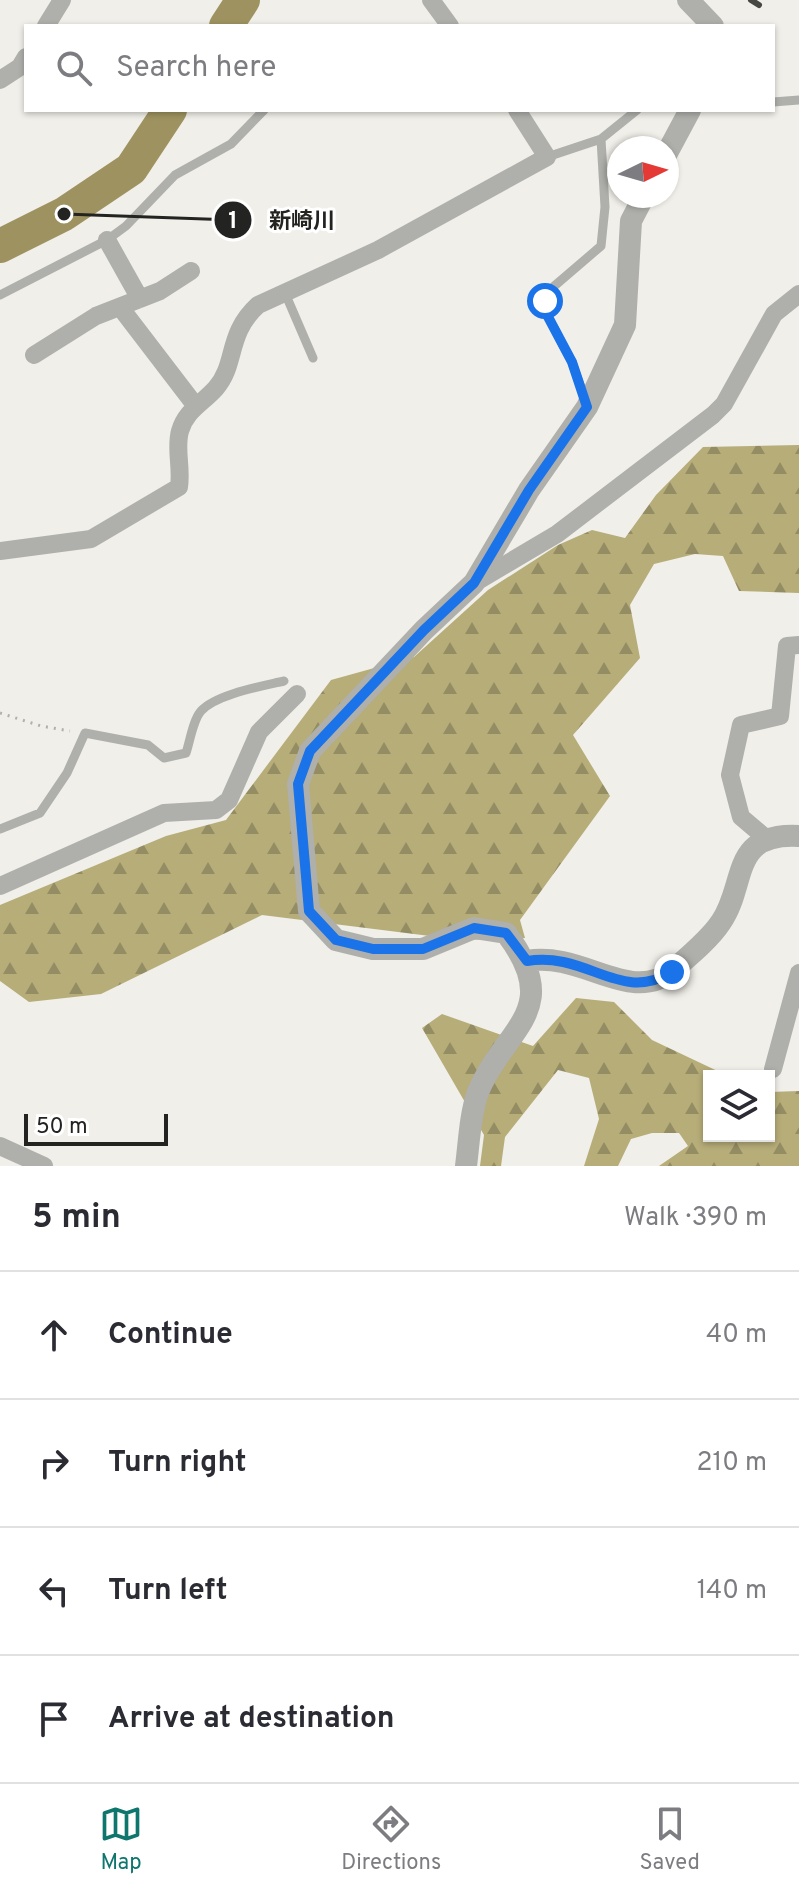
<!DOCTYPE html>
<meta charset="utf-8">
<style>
:root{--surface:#fff;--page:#f7f7f7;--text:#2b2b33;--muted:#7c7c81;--line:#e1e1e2;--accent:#0f766e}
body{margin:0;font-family:Overpass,"Noto Sans JP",sans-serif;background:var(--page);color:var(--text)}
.controls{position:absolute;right:24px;bottom:24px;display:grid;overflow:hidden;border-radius:0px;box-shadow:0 2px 6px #0004}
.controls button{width:72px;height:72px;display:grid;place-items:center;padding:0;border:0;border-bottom:2px solid var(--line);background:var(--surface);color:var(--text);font:40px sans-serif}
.compass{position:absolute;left:607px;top:136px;width:72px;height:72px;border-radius:50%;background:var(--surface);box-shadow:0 2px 6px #0004;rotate:85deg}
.scale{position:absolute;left:24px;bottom:20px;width:144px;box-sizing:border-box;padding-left:8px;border:4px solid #232321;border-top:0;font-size:22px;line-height:28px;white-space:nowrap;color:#232321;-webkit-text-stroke:6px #fff;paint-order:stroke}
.stop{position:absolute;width:24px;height:24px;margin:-18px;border:6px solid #1a73e8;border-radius:50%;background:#fff}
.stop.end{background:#1a73e8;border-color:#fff;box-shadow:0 2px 8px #0008}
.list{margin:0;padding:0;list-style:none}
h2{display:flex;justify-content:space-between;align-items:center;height:104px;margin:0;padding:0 32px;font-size:34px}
h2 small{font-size:26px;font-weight:400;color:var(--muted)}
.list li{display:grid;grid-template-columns:52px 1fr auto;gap:24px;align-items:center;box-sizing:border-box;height:128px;padding:0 32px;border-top:2px solid var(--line)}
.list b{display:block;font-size:30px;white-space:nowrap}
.list em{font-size:26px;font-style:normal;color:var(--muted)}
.icon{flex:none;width:44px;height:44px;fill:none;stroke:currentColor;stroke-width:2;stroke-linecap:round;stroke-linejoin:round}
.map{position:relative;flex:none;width:799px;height:1166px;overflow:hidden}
.search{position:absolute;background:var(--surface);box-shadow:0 2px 6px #0004;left:24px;right:24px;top:24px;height:88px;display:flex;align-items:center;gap:20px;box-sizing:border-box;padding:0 28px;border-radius:0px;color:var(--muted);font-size:30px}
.sheet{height:616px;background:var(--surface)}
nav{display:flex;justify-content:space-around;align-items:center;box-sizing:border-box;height:112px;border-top:2px solid var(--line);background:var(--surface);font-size:22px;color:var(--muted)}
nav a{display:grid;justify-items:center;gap:4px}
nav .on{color:var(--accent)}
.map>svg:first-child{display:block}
.forest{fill:url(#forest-firs)}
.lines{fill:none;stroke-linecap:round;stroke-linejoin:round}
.river{stroke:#9e9360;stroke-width:34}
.path{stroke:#b1b1ac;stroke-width:3;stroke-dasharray:2 6;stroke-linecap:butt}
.service{stroke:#afafac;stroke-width:9}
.minor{stroke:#afafac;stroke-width:18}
.tertiary{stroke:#afafac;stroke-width:22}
.rail{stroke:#474744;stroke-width:6}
.route{stroke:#1a73e8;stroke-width:10}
.leader{fill:none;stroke:#232321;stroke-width:3}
.callout-dot{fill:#232321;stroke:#fff;stroke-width:3}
.mark-label{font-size:24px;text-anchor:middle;font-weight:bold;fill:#fff}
.callout-label{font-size:22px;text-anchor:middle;font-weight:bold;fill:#232321;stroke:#fff;stroke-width:6;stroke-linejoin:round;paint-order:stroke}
</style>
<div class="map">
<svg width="799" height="1166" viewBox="0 0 799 1166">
<defs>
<pattern id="forest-firs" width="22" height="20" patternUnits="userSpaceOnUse" patternTransform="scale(2)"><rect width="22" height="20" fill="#b7ad79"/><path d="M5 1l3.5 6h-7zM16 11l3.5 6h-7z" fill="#948c63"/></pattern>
</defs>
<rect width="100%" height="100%" fill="#f0efe9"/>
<path class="forest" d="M799 445V593L739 591 723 556 695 554 654 564 630 605 640 658 573 735 610 796 520 920 525 938 462 940 262 915 101 994 29 1002 0 981V905L166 836 226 820 331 680 414 657 488 590 558 545 592 530 625 538 656 495 703 447Z
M576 998 614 1002 652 1040 728 1076H709V1136H769V1092L799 1091V1166H659L688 1146 679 1133H652L631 1139 618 1166H584L599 1119 589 1078 558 1070 505 1137 501 1166H480L484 1135 422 1028 442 1014 533 1046Z"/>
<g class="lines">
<path class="river" d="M226 26 243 0
M0 246 64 214 131 169 170 110"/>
<path class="path" d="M0 713 41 726 70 731"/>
<path class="service" d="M773 102 799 100
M547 157 601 139 637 110
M285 293 313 358
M0 295 107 240 126 226 175 175 231 144 264 110
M586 402 572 362 546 313 545 301 552 288 601 246 605 207 601 139
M0 829 40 813 67 773 85 733 148 745 164 758 186 753C190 741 193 720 201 711 216 694 263 686 284 681"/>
<path class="minor" d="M431 0 450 26
M46 26 62 0
M0 80 20 67 26 57
M107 240 140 299
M120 307 195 405
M34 355 96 316 160 291 191 271
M0 551 91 539 179 487C182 467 175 449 180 431 186 410 203 403 216 388 237 364 226 334 258 305L378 250 547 157 517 110
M476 582 557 534 713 415 724 404 774 314 799 294
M768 840 741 817 730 775 741 725 780 716 787 646 799 645
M0 886 164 813 216 810 229 800 259 732 297 694
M773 1069 799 973
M0 1146 44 1166"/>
<path class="tertiary" d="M688 0 713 26
M667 153 690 110
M527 961C583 951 631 1006 673 970 688 957 710 939 721 922 747 885 729 832 799 836
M466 1166C469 1143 470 1114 478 1092 505 1027 565 1011 506 933L474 928 423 949H373L336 940 309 911 298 784 310 751 424 630 474 583 529 490 587 407 625 325 631 221 644 196"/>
<path class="rail" d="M751 0 759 5"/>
</g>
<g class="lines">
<path class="route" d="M545 301 546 313 572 362 587 407 529 490 474 583 424 630 310 751 298 784 309 911 336 940 373 949H423L474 928 506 933 527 961C587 951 620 1004 672 972"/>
</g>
<path class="leader" d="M64 214L233 220"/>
<g class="callout-dot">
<circle cx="64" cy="214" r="8"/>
<circle cx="233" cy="220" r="20"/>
</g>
<g class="mark-label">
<text x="233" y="228">1</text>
</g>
<g class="callout-label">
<text x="302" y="228">新崎川</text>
</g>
</svg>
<div class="controls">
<button><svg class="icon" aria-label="layers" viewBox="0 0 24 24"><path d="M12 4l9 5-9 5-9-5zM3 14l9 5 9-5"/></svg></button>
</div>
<svg class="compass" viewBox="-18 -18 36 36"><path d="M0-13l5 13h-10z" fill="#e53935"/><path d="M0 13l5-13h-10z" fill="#7c7c81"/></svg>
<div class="scale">50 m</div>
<div class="stop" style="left:545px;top:301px"></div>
<div class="stop end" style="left:672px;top:972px"></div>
<div class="search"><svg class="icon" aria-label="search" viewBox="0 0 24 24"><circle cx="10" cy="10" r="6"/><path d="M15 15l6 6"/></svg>Search here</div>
</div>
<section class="sheet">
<h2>5 min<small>Walk · 390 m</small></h2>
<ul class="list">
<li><svg class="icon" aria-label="ahead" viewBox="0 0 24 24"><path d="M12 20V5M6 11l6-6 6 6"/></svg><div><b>Continue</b></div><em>40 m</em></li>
<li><svg class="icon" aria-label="right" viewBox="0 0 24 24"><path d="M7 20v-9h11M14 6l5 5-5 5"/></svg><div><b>Turn right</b></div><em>210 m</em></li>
<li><svg class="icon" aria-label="left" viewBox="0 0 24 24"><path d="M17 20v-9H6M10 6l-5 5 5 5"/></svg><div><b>Turn left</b></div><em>140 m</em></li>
<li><svg class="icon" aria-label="arrive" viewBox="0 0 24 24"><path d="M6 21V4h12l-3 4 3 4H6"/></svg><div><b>Arrive at destination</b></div></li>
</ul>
</section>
<nav>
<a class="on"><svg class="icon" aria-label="map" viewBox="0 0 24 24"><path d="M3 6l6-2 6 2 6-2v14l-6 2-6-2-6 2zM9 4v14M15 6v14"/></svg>Map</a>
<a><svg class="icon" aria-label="directions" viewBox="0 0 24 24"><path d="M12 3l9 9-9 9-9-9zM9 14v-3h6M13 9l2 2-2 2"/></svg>Directions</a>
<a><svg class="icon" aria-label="saved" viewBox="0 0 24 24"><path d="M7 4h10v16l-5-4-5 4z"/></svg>Saved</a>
</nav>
